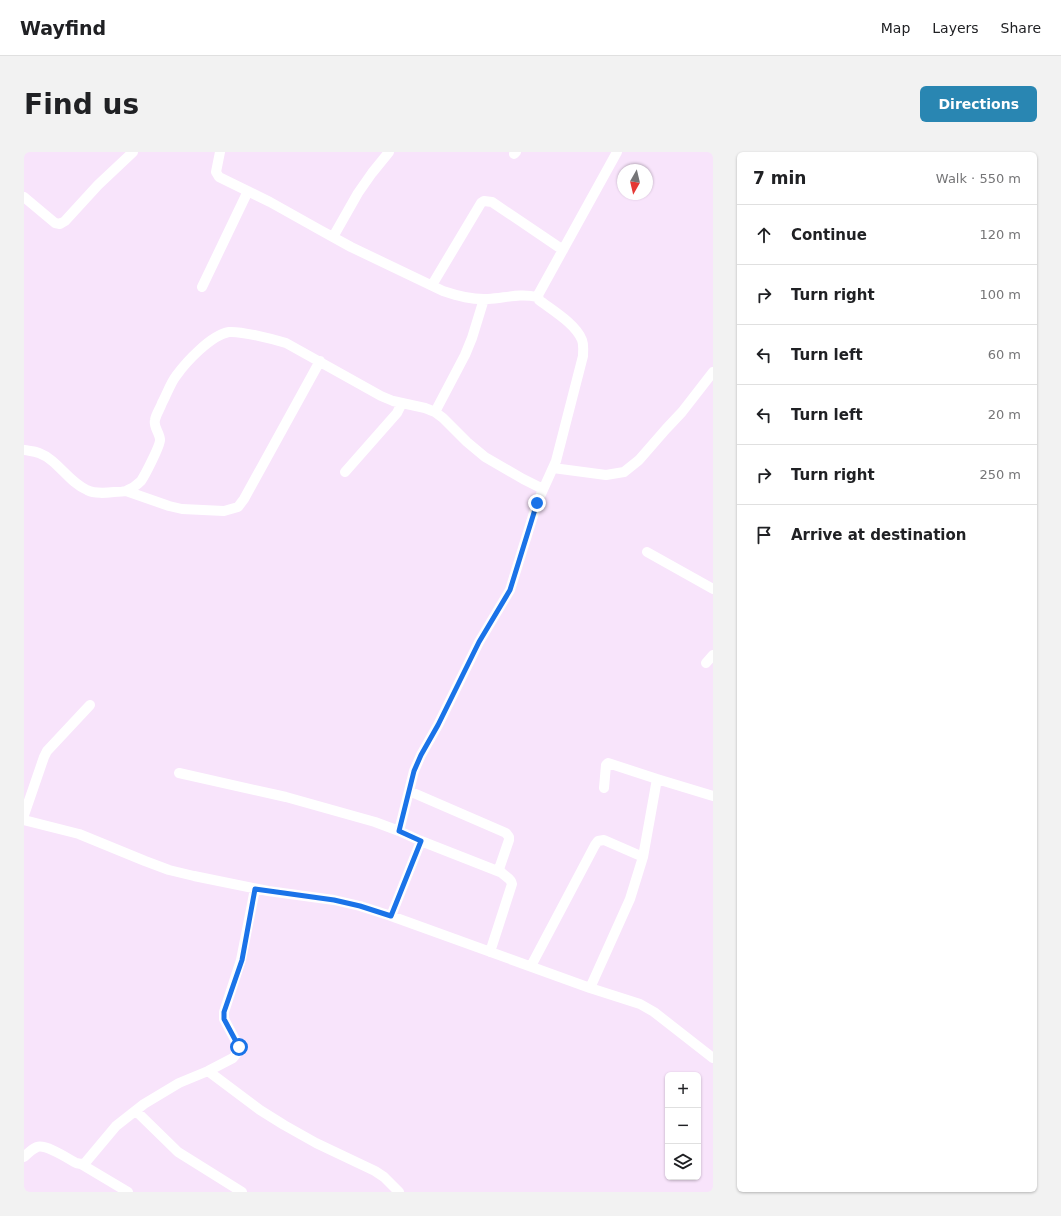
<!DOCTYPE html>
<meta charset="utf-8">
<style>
:root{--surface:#fff;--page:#f2f2f2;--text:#202124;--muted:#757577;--line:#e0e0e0;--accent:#2986b2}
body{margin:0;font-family:"DejaVu Sans",sans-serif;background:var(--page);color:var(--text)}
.controls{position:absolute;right:12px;bottom:12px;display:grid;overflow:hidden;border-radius:6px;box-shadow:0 1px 3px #0004}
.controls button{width:36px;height:36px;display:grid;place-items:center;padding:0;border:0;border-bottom:1px solid var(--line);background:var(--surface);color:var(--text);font:20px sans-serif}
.compass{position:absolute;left:593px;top:12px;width:36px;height:36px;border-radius:50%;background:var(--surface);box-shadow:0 1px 3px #0004;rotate:188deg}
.stop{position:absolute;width:12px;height:12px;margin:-9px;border:3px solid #1a73e8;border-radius:50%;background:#fff}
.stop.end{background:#1a73e8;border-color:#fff;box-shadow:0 1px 4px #0008}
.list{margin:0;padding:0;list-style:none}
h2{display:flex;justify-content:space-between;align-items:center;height:52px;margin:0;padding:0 16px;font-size:17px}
h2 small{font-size:13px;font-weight:400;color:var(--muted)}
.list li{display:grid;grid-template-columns:26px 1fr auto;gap:12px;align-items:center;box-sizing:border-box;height:60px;padding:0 16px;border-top:1px solid var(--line)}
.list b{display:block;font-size:15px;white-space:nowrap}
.list em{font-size:13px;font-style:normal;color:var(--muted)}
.icon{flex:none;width:22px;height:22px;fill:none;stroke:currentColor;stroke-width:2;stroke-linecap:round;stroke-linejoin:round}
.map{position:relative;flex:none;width:689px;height:1040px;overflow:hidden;border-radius:6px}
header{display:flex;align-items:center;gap:24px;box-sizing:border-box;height:56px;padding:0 20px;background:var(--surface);border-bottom:1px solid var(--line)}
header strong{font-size:19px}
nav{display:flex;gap:22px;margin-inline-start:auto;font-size:14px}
.intro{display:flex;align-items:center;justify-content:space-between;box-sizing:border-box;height:96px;padding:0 24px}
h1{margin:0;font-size:28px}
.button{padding:10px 18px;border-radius:6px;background:var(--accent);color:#fff;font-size:14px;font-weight:700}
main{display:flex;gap:24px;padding:0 24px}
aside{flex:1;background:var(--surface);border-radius:6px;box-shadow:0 1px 3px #0004}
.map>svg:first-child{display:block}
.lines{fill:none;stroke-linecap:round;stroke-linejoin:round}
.minor{stroke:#fff;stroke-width:10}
.route{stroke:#1a73e8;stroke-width:5}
</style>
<header>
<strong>Wayfind</strong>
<nav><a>Map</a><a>Layers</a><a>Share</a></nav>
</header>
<div class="intro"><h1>Find us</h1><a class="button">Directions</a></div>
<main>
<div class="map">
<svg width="689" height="1040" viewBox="0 0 689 1040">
<rect width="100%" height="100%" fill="#f8e4fb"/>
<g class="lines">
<path class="minor" d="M196 0 192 20 195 25 246 50 296 78 327 95 419 139C434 144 448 148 464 147 481 146 496 141 513 145
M490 2 492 0
M0 45 31 71 36 72 41 69 74 33 109 0
M309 85 334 41 348 21 365 0
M408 133 457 51 460 49 468 50 539 98
M178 135 224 39
M411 260 441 203 448 186 460 147
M0 298C5 299 10 299 15 301 34 308 44 330 63 338 71 342 81 341 90 340 94 340 98 340 102 339 107 337 113 333 117 329 121 323 136 294 136 288 136 281 129 275 131 268 132 262 136 257 138 251 143 242 146 232 152 224 162 210 187 183 205 180 217 179 249 187 262 191L357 244 369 249 401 256 411 260 419 266 443 290 461 305 499 327 519 337
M529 316 582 323 600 320 615 308 642 277 658 260 689 220
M321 320 373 261 378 251
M102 339 145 354 158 357 200 359 214 355 220 347 296 209
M623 400 689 437
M682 511 689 503
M155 621 262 645 351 670 375 679
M580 636 582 613 584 611 633 627
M385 639 482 681 485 685V688L475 717C478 724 487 725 488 732L466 800
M0 663 20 605 23 599 66 553
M0 668 55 682 121 709 145 718 170 724 244 739 310 748 336 754 367 764 566 836 616 852 630 860 689 906
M397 689 476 720
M367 764 397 689 375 679 390 619 397 603 414 573 455 490 486 438 513 351 532 309 559 204C559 198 560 193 558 188 552 172 528 158 515 148L514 143 593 0
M507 814 571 693 574 689 580 688 619 705
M566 836 606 747 619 705 633 627 689 644
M184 919 236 958 260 973 292 991 351 1019 360 1025 375 1040
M112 959 154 1000 218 1040
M0 1005C4 1001 8 997 13 995 22 992 43 1006 52 1011L57 1012 61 1011 92 974 120 952 155 931 184 919 209 906 213 901 215 895 200 867V860L217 808 231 737
M57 1012 104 1040"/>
</g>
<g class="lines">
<path class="route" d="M215 895 200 867V860L218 808 231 737 310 748 336 754 367 764 397 689 375 679 390 619 397 603 414 573 455 490 486 438 513 351"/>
</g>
</svg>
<div class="controls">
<button>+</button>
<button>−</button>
<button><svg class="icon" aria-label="layers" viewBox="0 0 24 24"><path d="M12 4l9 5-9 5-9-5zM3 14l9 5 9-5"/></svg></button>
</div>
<svg class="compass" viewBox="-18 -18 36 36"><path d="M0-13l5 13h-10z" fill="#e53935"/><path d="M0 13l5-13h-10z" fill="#757577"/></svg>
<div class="stop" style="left:215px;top:895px"></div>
<div class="stop end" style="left:513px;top:351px"></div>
</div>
<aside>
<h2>7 min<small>Walk · 550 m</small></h2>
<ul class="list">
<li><svg class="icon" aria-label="ahead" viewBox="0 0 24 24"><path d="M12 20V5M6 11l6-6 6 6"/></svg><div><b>Continue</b></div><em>120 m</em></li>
<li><svg class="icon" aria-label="right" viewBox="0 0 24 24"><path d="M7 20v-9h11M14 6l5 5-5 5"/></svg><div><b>Turn right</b></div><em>100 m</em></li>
<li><svg class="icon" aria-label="left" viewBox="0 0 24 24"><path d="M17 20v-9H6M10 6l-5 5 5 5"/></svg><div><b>Turn left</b></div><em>60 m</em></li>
<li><svg class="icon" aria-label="left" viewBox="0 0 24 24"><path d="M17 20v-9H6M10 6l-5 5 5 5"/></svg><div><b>Turn left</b></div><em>20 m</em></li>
<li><svg class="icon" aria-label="right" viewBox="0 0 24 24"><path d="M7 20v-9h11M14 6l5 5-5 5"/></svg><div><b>Turn right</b></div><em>250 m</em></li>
<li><svg class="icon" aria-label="arrive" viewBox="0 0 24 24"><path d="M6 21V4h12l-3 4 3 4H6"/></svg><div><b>Arrive at destination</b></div></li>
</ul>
</aside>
</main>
